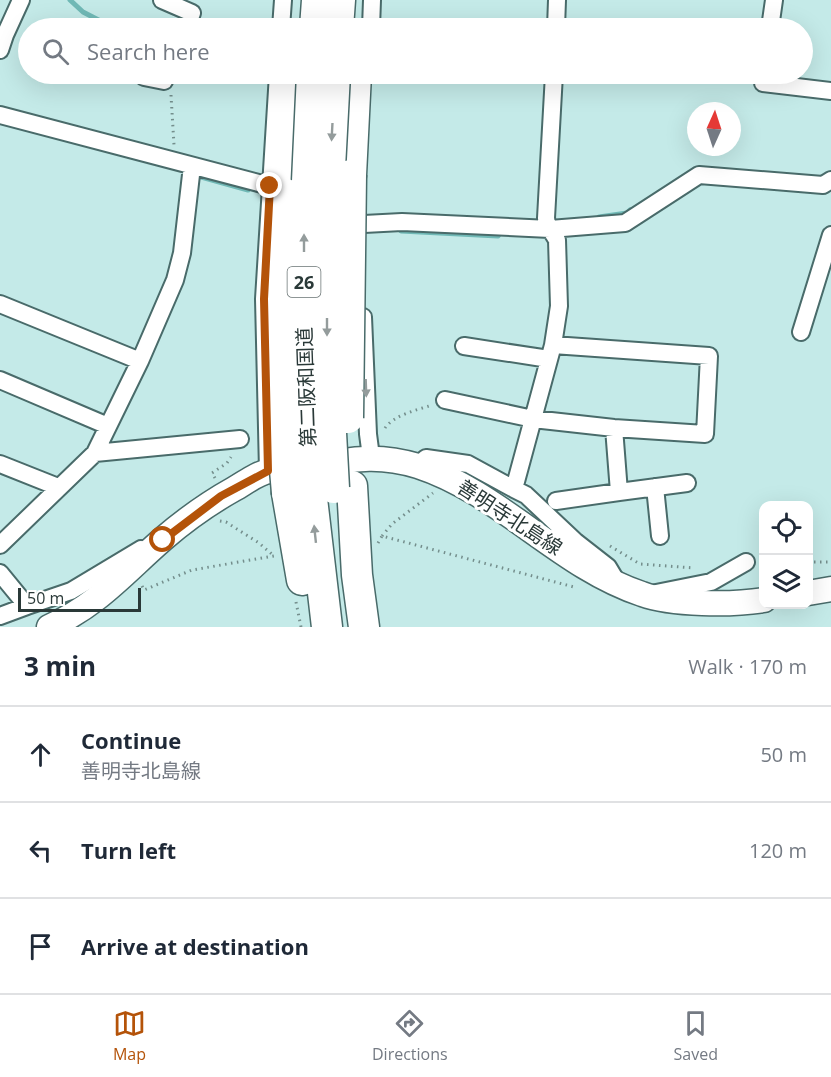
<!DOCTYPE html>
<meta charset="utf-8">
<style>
:root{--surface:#fff;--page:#f2f2f3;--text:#1f2937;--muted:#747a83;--line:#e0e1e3;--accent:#b45309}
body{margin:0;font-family:"Open Sans","Noto Sans JP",sans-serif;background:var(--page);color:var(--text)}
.controls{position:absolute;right:18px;bottom:18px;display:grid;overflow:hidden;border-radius:12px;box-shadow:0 6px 24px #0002}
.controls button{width:54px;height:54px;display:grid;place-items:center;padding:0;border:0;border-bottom:2px solid var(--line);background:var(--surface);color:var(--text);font:30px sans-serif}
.compass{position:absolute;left:687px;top:102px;width:54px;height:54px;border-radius:50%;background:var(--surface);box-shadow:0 6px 24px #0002;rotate:3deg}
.scale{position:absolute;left:18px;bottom:15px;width:123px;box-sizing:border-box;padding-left:6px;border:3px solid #2a3938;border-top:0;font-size:16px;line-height:21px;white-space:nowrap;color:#2a3938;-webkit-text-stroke:4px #fff;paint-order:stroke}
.stop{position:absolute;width:18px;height:18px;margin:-14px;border:4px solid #b45309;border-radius:50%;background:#fff}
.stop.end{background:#b45309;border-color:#fff;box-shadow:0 2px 6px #0008}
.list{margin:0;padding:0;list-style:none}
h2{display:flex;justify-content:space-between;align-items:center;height:78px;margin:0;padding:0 24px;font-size:26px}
h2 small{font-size:20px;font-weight:400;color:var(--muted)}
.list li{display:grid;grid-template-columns:39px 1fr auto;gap:18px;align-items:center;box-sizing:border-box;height:96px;padding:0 24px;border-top:2px solid var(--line)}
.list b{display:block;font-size:22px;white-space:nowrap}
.list p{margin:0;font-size:20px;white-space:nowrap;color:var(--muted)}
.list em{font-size:20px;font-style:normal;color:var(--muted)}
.icon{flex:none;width:33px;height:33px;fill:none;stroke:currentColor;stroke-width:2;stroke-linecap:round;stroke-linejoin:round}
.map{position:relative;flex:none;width:831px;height:627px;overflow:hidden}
.search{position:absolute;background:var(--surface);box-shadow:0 6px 24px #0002;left:18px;right:18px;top:18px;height:66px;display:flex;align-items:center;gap:15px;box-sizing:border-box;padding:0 21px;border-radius:33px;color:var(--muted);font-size:22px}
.sheet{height:366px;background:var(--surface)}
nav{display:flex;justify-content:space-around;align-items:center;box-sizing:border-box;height:84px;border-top:2px solid var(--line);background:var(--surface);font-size:16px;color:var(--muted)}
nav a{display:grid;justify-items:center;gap:3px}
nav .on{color:var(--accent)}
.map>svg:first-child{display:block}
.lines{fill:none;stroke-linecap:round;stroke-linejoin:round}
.stream{stroke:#70b9b6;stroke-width:5}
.street-casing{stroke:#496b6a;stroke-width:20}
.secondary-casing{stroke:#496b6a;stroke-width:27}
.highway-casing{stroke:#496b6a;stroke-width:33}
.path{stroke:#748e8c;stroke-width:3;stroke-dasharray:1.5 4.5;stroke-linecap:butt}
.street{stroke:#fff;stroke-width:16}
.secondary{stroke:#fff;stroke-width:24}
.highway{stroke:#fff;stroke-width:30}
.highway-bridge-casing{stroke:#496b6a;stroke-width:33;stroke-linecap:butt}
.highway-bridge{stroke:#fff;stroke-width:30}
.oneway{fill:#949c9c}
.route{stroke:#b45309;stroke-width:8}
.labels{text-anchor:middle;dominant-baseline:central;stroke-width:6;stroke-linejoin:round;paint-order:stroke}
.shield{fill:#fff;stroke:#6a7474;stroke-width:1.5}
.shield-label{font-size:18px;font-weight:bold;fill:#2a3938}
.street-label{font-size:20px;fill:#2a3938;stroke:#fff}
</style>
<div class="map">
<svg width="831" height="627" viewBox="0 0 831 627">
<rect width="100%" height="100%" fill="#c4eae8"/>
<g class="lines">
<path class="stream" d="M70 0 83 12 114 28
M394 24 463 28
M194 175 248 190
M599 217 627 213 630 210
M401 231 498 236 500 233"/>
<g class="street-casing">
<path id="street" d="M162 0 192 13 186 28
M281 28 283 0
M371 28 372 0
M556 28 557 0
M770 28 774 0
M0 50 5 35 21 0
M764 74 763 83 831 91
M144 77 164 81 167 74
M0 115 270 186 294 196
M346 217 364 224 402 222 550 229 625 223 699 175 823 185 831 180
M0 304 140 361
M363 317 368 434 371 457
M801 332 831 235
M464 346 549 359
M0 380 108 426
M445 400 533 419 614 428 705 434 709 356 553 345
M95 453 240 439
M0 464 58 487
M417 466 426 458 468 464 514 489 553 345 559 306 557 240 547 224 546 218 554 74
M268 471 264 299 278 74
M655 487 660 536
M514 489 526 495 576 542 608 567 617 582
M619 492 687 483
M556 501 619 492 614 428
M0 545 95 453 140 361 175 280 182 253 192 166
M0 573 27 606 71 591 141 549
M656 593 711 582 746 562
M0 616 27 606"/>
</g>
<g class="secondary-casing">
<path id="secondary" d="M808 593 831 589
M49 627C98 605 124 573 163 539 185 520 209 503 234 489 245 483 257 473 270 471 285 467 300 467 315 465 354 459 379 454 418 466 501 493 560 567 642 594 672 605 732 605 764 600"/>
</g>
<g class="highway-casing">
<path id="highway" d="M315 28 317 0
M338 28 340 0
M287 171 294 74
M351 175 356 74
M352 486 357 575 364 627
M311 490 327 627
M287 493 302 580"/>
</g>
<path class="path" d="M171 95 174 145
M385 428C394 415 417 410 432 405
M215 478 212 473 227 463 231 457
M220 521 226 522 259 543 274 556
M382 536 392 524 433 493
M378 543 382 536 574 587 576 585
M610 546 640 564 694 568
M808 562H831
M142 586 144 590 192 570 274 556
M296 602 301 627"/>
<use href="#street" class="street"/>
<use href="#secondary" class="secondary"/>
<use href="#highway" class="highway"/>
<g class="highway-bridge-casing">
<path id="highway-bridge" d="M286 194C280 296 277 392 287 493
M348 418 351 175
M334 488 327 359V224L335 74
M311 490 304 321 305 224 312 74"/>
</g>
<use href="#highway-bridge" class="highway-bridge"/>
</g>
<defs><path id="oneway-solid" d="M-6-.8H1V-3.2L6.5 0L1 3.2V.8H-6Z" transform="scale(1.5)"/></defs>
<g class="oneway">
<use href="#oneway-solid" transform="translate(332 132) rotate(93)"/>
<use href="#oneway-solid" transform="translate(304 243) rotate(-90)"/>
<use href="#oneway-solid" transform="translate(327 327) rotate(90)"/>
<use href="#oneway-solid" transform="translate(366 388) rotate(88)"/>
<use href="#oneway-solid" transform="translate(315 534) rotate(-96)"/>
</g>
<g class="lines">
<path class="route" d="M163 540 221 496 268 471 264 299 270 186"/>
</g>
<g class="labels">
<rect class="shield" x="287.5" y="267" width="33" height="30" rx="4.5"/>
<g class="shield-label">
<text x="304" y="282">26</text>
</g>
<g class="street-label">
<text transform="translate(306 387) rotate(-92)">第二阪和国道</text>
<text transform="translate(510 517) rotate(33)">善明寺北島線</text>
</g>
</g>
</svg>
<div class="controls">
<button><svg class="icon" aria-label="locate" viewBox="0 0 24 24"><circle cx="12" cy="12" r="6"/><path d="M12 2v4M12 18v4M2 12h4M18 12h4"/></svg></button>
<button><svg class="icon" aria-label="layers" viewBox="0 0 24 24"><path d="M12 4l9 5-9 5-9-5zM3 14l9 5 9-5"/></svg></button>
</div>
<svg class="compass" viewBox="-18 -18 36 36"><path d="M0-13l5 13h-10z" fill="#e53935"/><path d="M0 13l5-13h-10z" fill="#747a83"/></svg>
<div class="scale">50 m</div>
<div class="stop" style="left:163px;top:540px"></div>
<div class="stop end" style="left:270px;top:186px"></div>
<div class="search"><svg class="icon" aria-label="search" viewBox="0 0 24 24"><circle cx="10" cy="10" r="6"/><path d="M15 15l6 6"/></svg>Search here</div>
</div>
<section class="sheet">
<h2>3 min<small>Walk · 170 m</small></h2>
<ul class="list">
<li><svg class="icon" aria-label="ahead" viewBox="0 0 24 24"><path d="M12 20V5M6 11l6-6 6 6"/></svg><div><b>Continue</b><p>善明寺北島線</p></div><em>50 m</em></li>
<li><svg class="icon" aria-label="left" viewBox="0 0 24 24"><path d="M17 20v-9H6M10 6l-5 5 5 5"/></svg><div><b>Turn left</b></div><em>120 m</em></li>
<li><svg class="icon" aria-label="arrive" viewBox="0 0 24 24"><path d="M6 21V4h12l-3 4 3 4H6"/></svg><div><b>Arrive at destination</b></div></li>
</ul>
</section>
<nav>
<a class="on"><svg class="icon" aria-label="map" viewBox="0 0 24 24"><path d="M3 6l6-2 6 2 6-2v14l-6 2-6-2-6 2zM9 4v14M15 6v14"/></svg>Map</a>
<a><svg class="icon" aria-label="directions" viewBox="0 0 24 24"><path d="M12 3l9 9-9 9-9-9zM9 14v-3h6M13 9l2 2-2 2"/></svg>Directions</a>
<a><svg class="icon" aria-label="saved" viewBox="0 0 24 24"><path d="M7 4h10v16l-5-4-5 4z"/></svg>Saved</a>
</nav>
